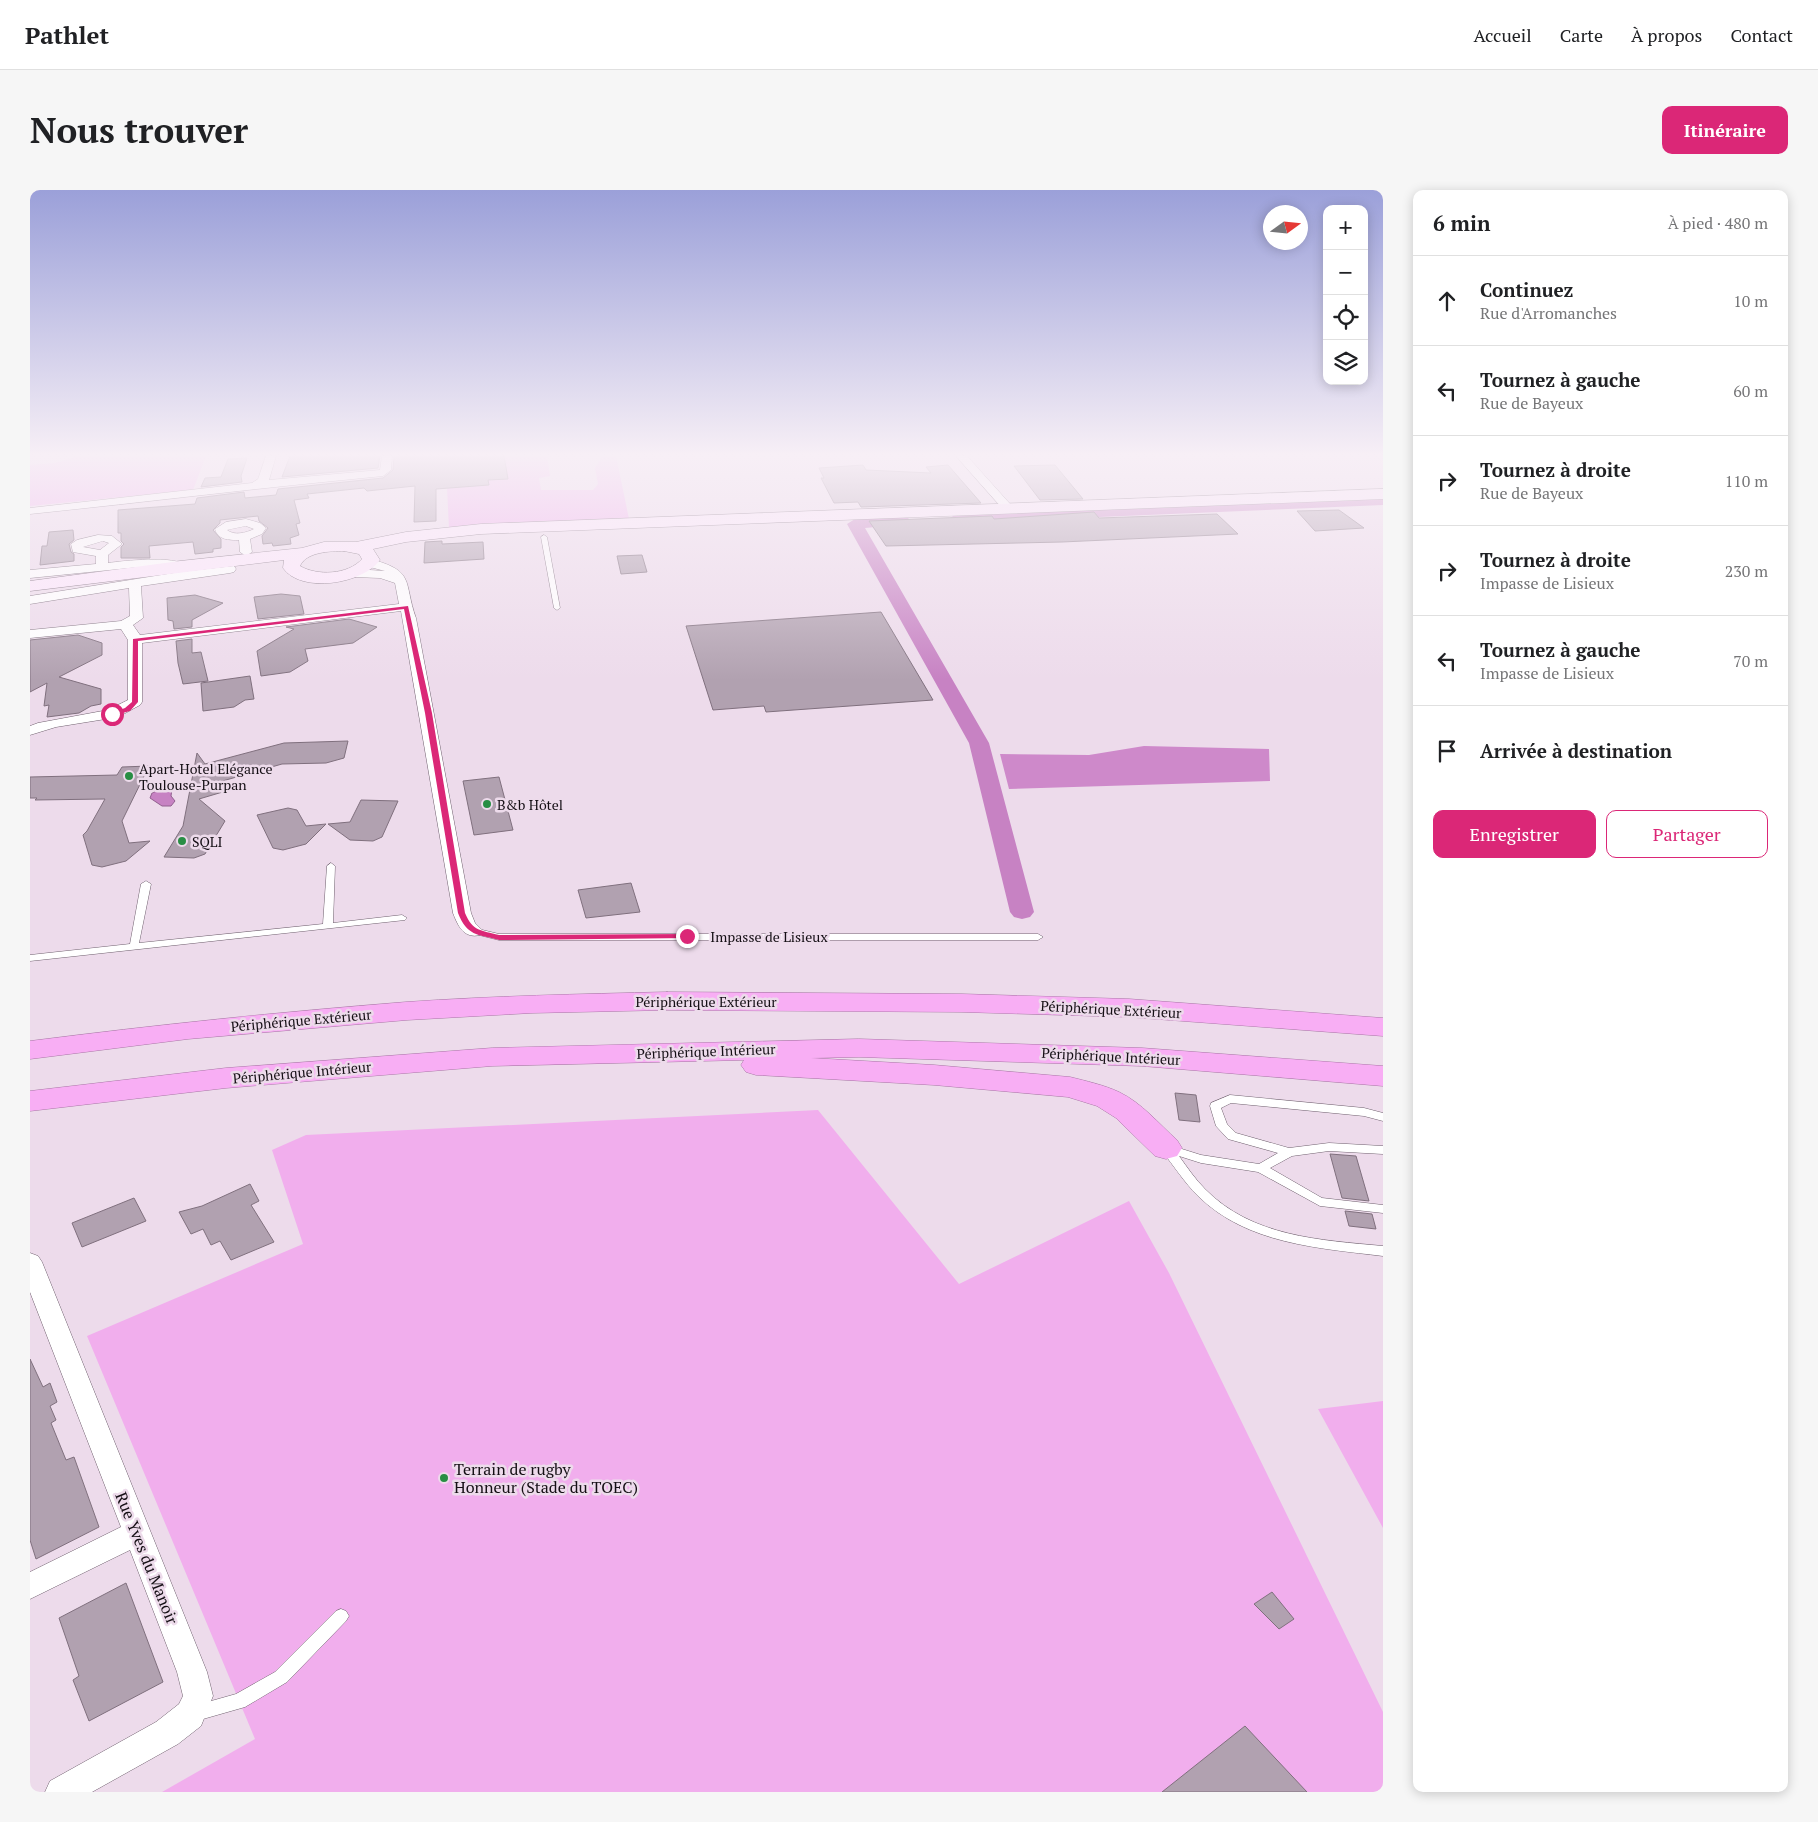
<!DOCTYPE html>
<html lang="fr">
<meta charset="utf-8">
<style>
:root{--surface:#fff;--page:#f6f6f6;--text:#202124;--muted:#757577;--line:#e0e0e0;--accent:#db2777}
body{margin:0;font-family:"PT Serif",serif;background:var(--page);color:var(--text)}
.controls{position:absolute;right:15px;top:15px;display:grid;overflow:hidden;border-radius:10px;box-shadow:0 2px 12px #0003}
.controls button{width:45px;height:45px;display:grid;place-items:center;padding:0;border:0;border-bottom:1px solid var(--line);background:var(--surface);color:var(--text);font:25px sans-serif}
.compass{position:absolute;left:1233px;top:15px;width:45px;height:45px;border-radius:50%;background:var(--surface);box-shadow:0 2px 12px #0003;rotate:75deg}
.stop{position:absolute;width:15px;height:15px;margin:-11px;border:4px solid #db2777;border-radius:50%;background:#fff}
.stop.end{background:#db2777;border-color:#fff;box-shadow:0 1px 5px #0008}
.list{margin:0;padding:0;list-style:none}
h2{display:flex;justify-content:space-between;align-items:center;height:65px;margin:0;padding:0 20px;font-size:21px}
h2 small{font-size:16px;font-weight:400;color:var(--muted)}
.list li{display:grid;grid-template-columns:32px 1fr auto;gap:15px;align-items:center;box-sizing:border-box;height:90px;padding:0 20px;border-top:1px solid var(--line)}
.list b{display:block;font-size:19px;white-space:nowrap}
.list p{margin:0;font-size:16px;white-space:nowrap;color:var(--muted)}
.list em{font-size:16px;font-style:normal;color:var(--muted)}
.actions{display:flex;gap:10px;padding:15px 20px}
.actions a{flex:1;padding:11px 0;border:1px solid var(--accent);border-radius:10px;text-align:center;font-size:18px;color:var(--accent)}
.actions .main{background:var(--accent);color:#fff}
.icon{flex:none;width:28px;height:28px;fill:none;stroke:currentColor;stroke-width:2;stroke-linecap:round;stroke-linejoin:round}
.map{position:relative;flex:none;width:1353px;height:1602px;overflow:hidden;border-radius:10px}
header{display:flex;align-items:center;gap:30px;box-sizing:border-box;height:70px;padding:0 25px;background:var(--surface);border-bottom:1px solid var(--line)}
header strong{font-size:24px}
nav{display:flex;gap:28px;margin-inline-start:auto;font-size:18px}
.intro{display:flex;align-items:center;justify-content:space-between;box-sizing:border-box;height:120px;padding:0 30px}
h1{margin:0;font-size:35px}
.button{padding:12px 22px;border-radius:10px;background:var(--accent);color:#fff;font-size:18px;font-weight:700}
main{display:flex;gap:30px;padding:0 30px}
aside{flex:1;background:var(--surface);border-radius:10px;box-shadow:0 2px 12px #0003}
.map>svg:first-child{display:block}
.green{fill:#f1aeed}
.forest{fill:#ce89ca}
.water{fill:#c782c3;stroke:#92608f}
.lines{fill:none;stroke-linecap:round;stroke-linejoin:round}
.canal{fill:#c782c3;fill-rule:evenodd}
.building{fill:#b1a1b0;stroke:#80707e}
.lane-casing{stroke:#70616f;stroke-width:1}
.street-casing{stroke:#70616f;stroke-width:1}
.secondary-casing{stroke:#70616f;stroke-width:1}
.highway-casing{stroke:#a976a6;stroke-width:1}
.lane{fill:#fff;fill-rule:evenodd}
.street{fill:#fff;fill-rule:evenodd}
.secondary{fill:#fde7fc;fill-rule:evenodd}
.highway{fill:#f8aef4;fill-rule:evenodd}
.route{fill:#db2777}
.poi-dot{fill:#288e44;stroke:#eddbeb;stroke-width:2}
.labels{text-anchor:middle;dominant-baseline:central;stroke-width:5;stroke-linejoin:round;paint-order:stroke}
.poi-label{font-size:14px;fill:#150f15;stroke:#eddbeb;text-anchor:start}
.street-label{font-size:14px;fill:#150f15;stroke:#eddbeb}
.near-poi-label{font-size:16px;fill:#150f15;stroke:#eddbeb;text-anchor:start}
.near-street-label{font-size:16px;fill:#150f15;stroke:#eddbeb}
</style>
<header>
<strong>Pathlet</strong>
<nav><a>Accueil</a><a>Carte</a><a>À propos</a><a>Contact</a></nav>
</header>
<div class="intro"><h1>Nous trouver</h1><a class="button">Itinéraire</a></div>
<main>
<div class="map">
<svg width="1353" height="1602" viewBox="0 0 1353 1602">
<rect width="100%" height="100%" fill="#eddbeb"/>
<path class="green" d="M48 266H176L163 300 0 316V275L25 273Z
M424 266H517L520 286 509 288 511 300H563L568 294 565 278 572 267 553 266H586L599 329 419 338 417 298 427 296Z
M788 920 929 1094 1099 1011 1139 1083 1353 1522V1602H132L225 1549 57 1146 273 1054 242 960 276 945Z
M1353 1211V1338L1288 1219Z"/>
<path class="forest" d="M1114 556 1239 559 1240 591 979 599 970 564 1059 565Z"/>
<path class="water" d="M134 598 142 599 141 606 145 611 141 616H132L120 608 122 603Z"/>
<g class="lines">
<path class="canal" d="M1353 307V315L928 333 920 328 928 323Z
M873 326 878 328 881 331 878 334 835 338 959 553 1004 722 1000 727 992 729 984 727 980 722 939 553 817 334 825 329Z"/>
</g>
<path class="building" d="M260 266H350L348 278 252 287Z
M364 266H474L478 289 458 290 459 295 406 299V331L384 332 385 296 337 301 334 298 277 304 279 308 264 310 270 333 266 334 269 345 260 348 261 354 243 356 242 353 233 354 232 346 238 338 229 331 228 326 190 330V333L183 340 191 349V358L183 359V362L165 364 163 352 119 356 120 368H91V357L94 354 91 351V343H88V320L165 314 167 308 214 302 215 308 246 305 248 299 353 288 363 280Z
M217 268 211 286 212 292 171 297 175 288 191 287 198 269Z
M833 275 836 280 901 283 896 277 918 275 951 313 831 317 828 312 804 313 791 288H794L789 278Z
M1025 275 1053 309 1010 310 984 276Z
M1309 320 1334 338 1285 341 1267 321Z
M1064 322 1069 328 1187 324 1208 344 1032 352 856 356 839 331 962 326 964 329Z
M43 340 44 350 39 354 41 362 44 364V371L10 375 12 356H17L19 342Z
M412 351V354L453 352 454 369 394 373 395 352Z
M612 365 617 382 591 384 587 366Z
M251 404 270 406 274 424 228 429 224 407Z
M165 405 193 413 162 430V437L144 439 143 431 138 430 137 408Z
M851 422 903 510 736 522 734 516 683 520 656 436Z
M319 429 347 437 323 453 275 459 278 471 260 482 231 486 227 461 264 439 256 437Z
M48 445 72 453V465L29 487 71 499V514L61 516 49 523 17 527 19 515 14 516 17 493 0 502V450Z
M162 449V463L171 462 178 491 153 494 148 473 146 451Z
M220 486 224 509 215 510 204 517 173 521 171 493Z
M318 551 314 568 296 573 252 574 189 592 196 601 169 609 195 631 175 664 164 668 134 667 153 636 167 563 175 574 254 553Z
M119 576 92 631 99 653 120 651 96 671 72 677 62 675 53 645 57 641 75 609 5 610 7 608H0V587L87 585 92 577Z
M469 587 483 640 444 645 433 591Z
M331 610 368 611 352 647 343 651 320 650 298 634 320 632Z
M258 618 267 620 276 636 296 634 276 654 253 660 243 658 227 625Z
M601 693 610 722 556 728 548 700Z
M1145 903 1166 905 1170 932 1149 930Z
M1300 964 1326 966 1339 1011 1312 1008Z
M220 994 229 1011 221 1015 244 1052 201 1070 190 1051 181 1055 173 1039 161 1044 149 1022 172 1016Z
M104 1008 116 1031 52 1057 42 1033Z
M1315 1021 1342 1024 1346 1039 1319 1036Z
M0 1169 13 1197 20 1193 27 1212 20 1216 26 1230 21 1233 36 1270 44 1267 69 1337 6 1369 0 1350Z
M96 1393 133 1492 59 1531 43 1490 49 1486 29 1428Z
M1242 1402 1264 1429 1249 1439 1224 1414Z
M1215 1536 1277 1602H1132Z"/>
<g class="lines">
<g class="lane-casing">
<path id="lane" d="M514 345 517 347 530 418 527 420 524 418 511 347Z
M301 673 305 676 303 733 372 725 377 728 375 730 0 771V765L100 754 111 694 116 691 121 694 109 753 293 734 297 676Z
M444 738 469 744H1008L1013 747 1008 750H469L441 743 439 741 441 739Z
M1200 905 1334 918 1353 923V931L1334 926 1201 913 1191 918 1197 934 1206 943 1259 958 1299 953 1353 956V964L1299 961 1262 966 1240 978 1292 1008 1353 1015V1023L1290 1016 1228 982 1171 973 1149 966C1157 977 1165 989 1175 999 1222 1047 1290 1050 1353 1056V1066C1288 1058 1217 1054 1168 1006 1154 992 1144 976 1132 961L1130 958 1132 955 1136 954 1171 965 1229 974 1248 963 1198 949 1186 936 1180 916 1181 913Z
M311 1419 316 1421 319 1426 316 1431 257 1492 215 1517 166 1531 160 1529 158 1523 160 1517 206 1504 245 1482 306 1421Z"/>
</g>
<g class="street-casing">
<path id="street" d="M236 266H246L239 290 350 280 352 266H362L361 280 353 286C235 297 118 312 0 324V318L222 293 228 289Z
M926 266H937L981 315V319H973Z
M216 329 230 333 236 338 232 344 220 349 222 362 216 366 210 362 209 350C199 350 188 350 185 339L196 332ZM216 336 224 339C216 343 204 346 197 340Z
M68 345 82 346 92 354 78 365V373C93 371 146 365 156 376L150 380 109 377 0 388V380L66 374V366L43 362 41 354 47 350ZM73 351 79 353 70 360 53 357Z
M340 369C386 381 373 391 386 428L441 723 445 733 453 741 450 745C434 749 428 736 423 723L371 421 112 453V512L110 515 88 527 26 537 0 545V536L8 533 78 520 98 510V450L91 439 0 448V440L91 431 100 426 99 398 0 414V406L150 382 204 376 206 379 204 382 200 383 111 396 113 428 103 435 110 445 369 414 365 393 350 388 324 387 318 383 324 379 355 381 336 376 334 373Z
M0 1063 8 1066 12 1072 177 1482 183 1506 171 1536 148 1554 62 1602H15L20 1591 126 1532 149 1514 153 1506 147 1482 100 1360 0 1409V1382L91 1337 0 1102Z"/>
</g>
<g class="secondary-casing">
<path id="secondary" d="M1353 299V309L451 344 376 352 343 359 350 370C333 394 271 404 253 378L254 370 0 401V391L150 371 272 358 294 352H326L376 342 451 334ZM314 361 329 364 332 369C318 385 287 386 270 376 276 362 300 361 314 361Z"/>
</g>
<g class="highway-casing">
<path id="highway" d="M637 802 932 804 1099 809 1353 828V846L1099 827 932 822 637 820 502 823 377 830 158 849 0 869V851C125 835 250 822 376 812 463 806 550 804 637 802Z
M829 849 1112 858 1353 876V896L1112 876 829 867 781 868 904 875 1040 887C1056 891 1074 895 1089 902 1112 913 1129 934 1147 950L1152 958 1147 966 1136 969 1125 966 1086 928 1067 916 1038 907 904 895 726 885 716 882 711 875 714 870 462 876 196 898 0 921V901L196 878 462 858Z"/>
</g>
<use href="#lane" class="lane"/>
<use href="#street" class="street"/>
<use href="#secondary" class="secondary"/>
<use href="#highway" class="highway"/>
</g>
<linearGradient id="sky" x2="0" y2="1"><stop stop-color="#9ba0d9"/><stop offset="0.54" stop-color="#f7eff6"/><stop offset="1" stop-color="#f7eff6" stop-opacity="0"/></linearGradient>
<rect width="1353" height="490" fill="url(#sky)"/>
<path class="route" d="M378 416 402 523 435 723C443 742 451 740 469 745L657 744 660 745V748L469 750C447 744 437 746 428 723L395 523 374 419 108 451V512L100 521 82 526 79 524 95 518 102 512 103 449Z"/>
<g class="poi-dot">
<circle cx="99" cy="586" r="5"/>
<circle cx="457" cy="614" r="5"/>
<circle cx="152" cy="651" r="5"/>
<circle cx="414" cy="1288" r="5"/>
</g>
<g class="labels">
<g class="poi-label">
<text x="109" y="578">Apart-Hotel Elégance<tspan x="109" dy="16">Toulouse-Purpan</tspan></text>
<text x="467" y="614">B&amp;b Hôtel</text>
<text x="162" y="651">SQLI</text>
</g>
<g class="street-label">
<text x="739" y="746">Impasse de Lisieux</text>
<text x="676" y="811">Périphérique Extérieur</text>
<text transform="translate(1081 819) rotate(3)">Périphérique Extérieur</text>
<text transform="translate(271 830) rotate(-5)">Périphérique Extérieur</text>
<text transform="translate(676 861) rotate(-2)">Périphérique Intérieur</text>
<text transform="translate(1081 866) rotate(3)">Périphérique Intérieur</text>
<text transform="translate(272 882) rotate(-5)">Périphérique Intérieur</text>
</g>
<g class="near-poi-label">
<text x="424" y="1279">Terrain de rugby<tspan x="424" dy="18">Honneur (Stade du TOEC)</tspan></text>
</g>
<g class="near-street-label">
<text transform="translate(117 1368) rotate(68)">Rue Yves du Manoir</text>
</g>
</g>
</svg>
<div class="controls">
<button>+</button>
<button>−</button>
<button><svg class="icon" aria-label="locate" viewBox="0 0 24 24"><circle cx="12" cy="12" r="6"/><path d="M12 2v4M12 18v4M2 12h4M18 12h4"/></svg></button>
<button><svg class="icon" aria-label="layers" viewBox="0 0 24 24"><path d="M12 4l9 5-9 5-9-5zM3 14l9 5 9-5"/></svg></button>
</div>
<svg class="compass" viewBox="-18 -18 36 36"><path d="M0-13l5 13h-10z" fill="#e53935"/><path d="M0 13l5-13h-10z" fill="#757577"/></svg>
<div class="stop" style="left:82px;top:524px"></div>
<div class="stop end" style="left:657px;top:746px"></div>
</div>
<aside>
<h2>6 min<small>À pied · 480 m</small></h2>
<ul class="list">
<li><svg class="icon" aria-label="ahead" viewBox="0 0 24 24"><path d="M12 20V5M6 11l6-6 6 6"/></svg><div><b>Continuez</b><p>Rue d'Arromanches</p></div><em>10 m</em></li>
<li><svg class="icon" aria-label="left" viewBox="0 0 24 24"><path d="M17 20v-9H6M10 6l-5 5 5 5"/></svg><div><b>Tournez à gauche</b><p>Rue de Bayeux</p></div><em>60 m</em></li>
<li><svg class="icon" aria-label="right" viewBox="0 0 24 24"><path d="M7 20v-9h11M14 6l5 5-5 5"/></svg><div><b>Tournez à droite</b><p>Rue de Bayeux</p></div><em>110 m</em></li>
<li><svg class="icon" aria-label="right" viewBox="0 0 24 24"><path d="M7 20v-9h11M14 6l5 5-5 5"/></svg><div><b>Tournez à droite</b><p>Impasse de Lisieux</p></div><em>230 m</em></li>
<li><svg class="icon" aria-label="left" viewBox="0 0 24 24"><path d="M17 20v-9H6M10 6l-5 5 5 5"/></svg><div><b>Tournez à gauche</b><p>Impasse de Lisieux</p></div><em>70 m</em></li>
<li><svg class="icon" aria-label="arrive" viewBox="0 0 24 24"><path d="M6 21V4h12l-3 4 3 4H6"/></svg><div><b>Arrivée à destination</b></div></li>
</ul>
<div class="actions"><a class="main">Enregistrer</a><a>Partager</a></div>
</aside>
</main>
